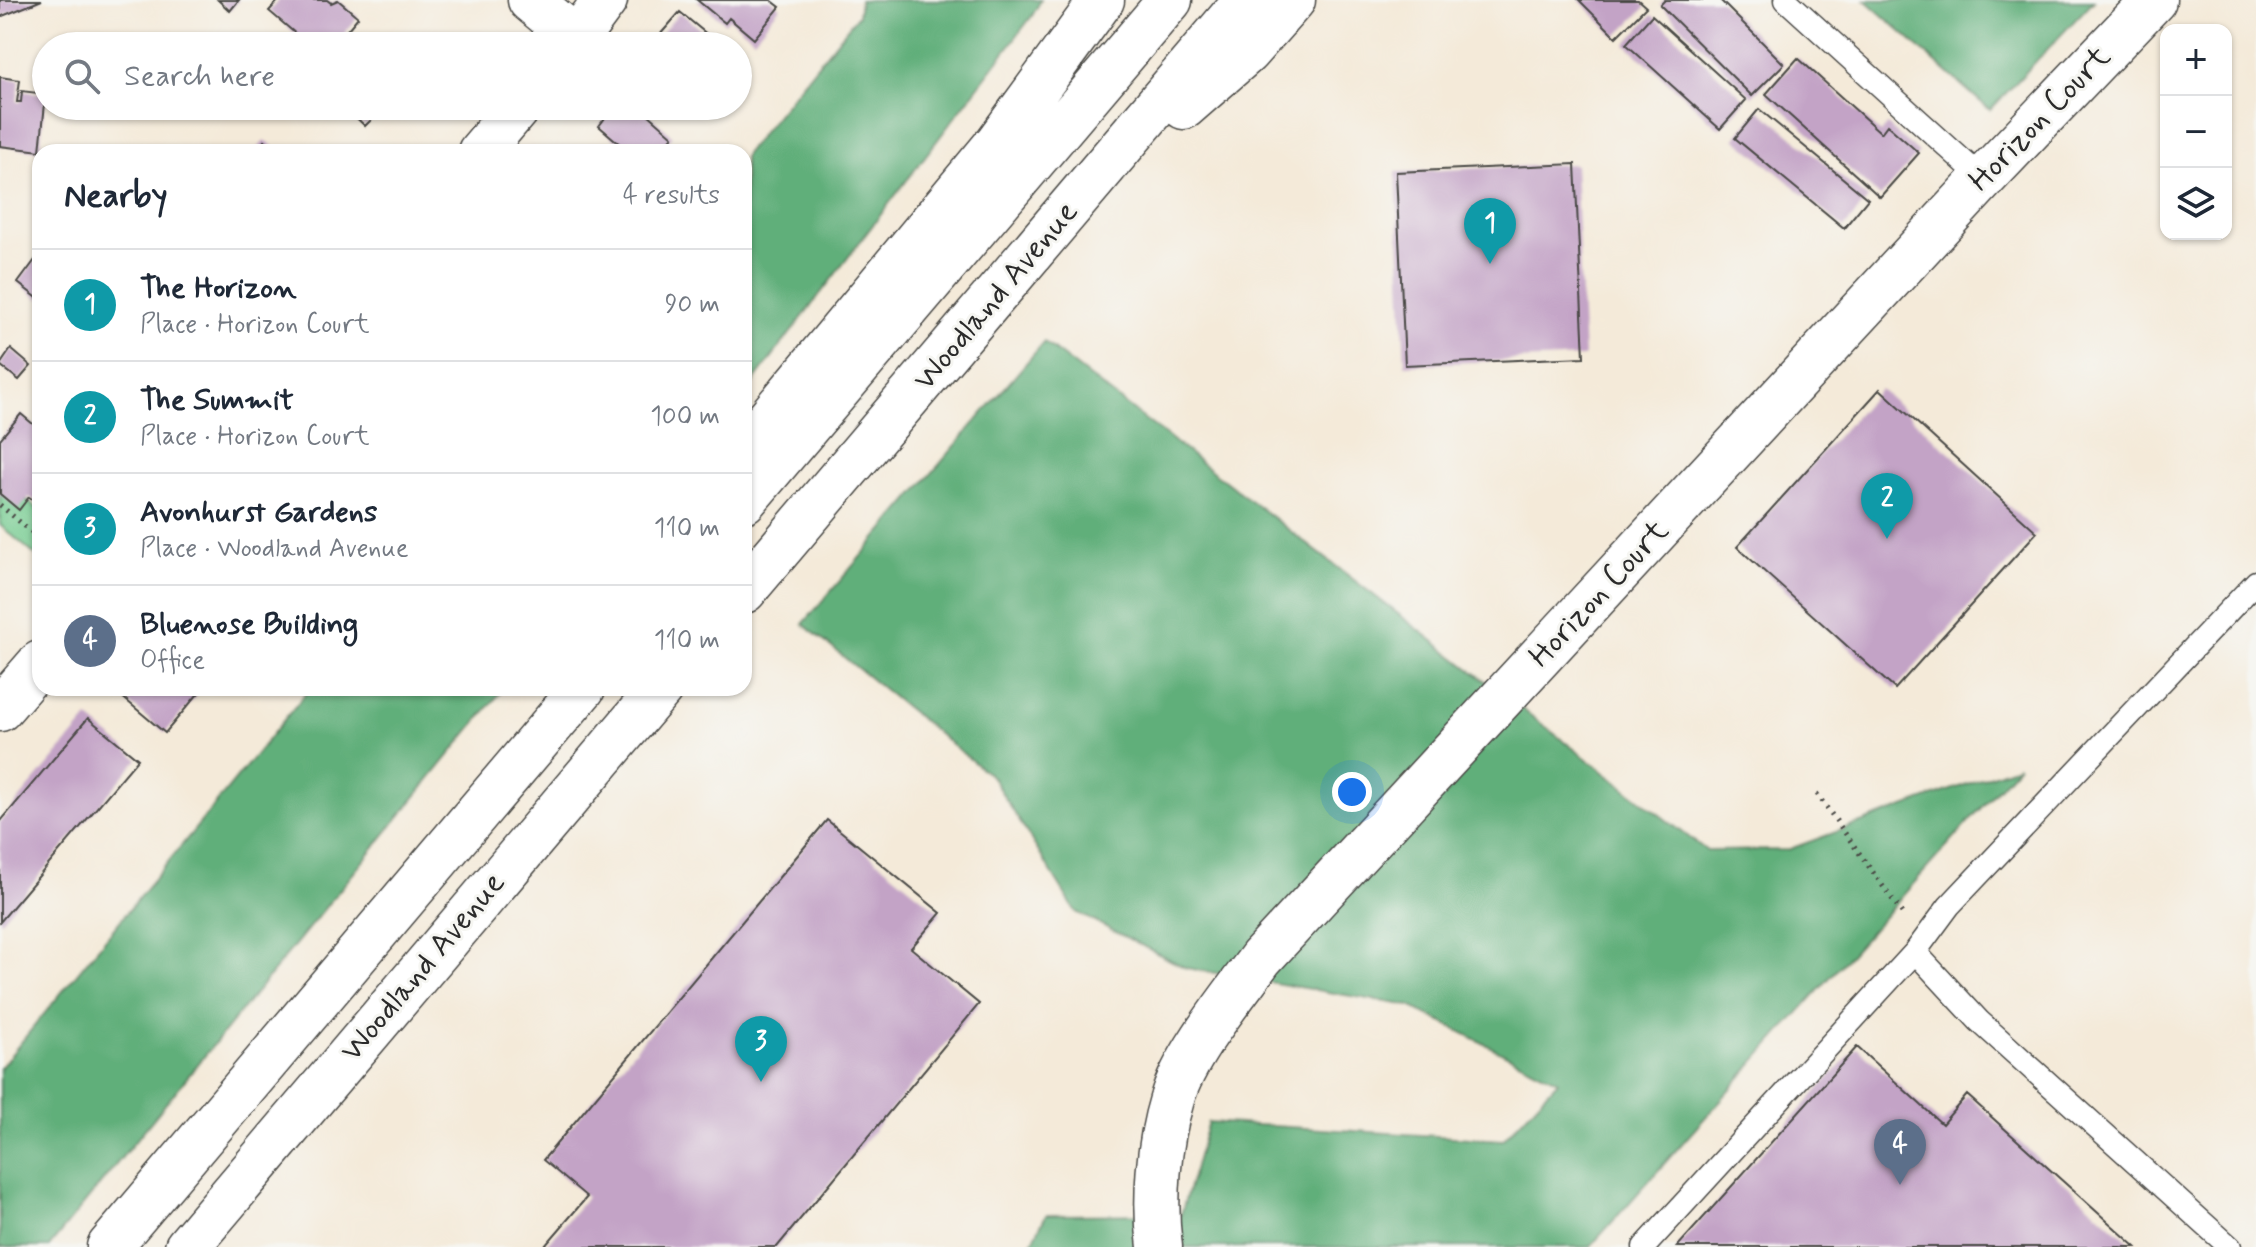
<!DOCTYPE html>
<meta charset="utf-8">
<style>
:root{--surface:#fff;--page:#f2f2f3;--text:#1f2937;--muted:#747a83;--line:#e0e1e3;--accent:#d1495b}
body{margin:0;font-family:Mynerve,sans-serif;background:var(--page);color:var(--text)}
.controls{position:absolute;right:24px;top:24px;display:grid;overflow:hidden;border-radius:16px;box-shadow:0 2px 6px #0004}
.controls button{width:72px;height:72px;display:grid;place-items:center;padding:0;border:0;border-bottom:2px solid var(--line);background:var(--surface);color:var(--text);font:40px sans-serif}
.you{position:absolute;left:1352px;top:792px;width:28px;height:28px;margin:-20px;border:6px solid #fff;border-radius:50%;background:#1a73e8;box-shadow:0 0 0 12px #1a73e833}
.badge{display:grid;place-items:center;width:52px;height:52px;border-radius:50%;background:var(--accent);color:#fff;font-size:26px;font-weight:700}
.pin{position:absolute;translate:-50% -66px;filter:drop-shadow(0 2px 4px #0008)}
.pin::after{content:'';position:absolute;top:42px;width:28px;height:24px;background:inherit;clip-path:polygon(0 0,100% 0,50% 100%)}
.list{margin:0;padding:0;list-style:none}
h2{display:flex;justify-content:space-between;align-items:center;height:104px;margin:0;padding:0 32px;font-size:34px}
h2 small{font-size:26px;font-weight:400;color:var(--muted)}
.list li{display:grid;grid-template-columns:52px 1fr auto;gap:24px;align-items:center;box-sizing:border-box;height:112px;padding:0 32px;border-top:2px solid var(--line)}
.list b{display:block;font-size:30px;white-space:nowrap}
.list p{margin:0;font-size:26px;white-space:nowrap;color:var(--muted)}
.list em{font-size:26px;font-style:normal;color:var(--muted)}
.icon{flex:none;width:44px;height:44px;fill:none;stroke:currentColor;stroke-width:2;stroke-linecap:round;stroke-linejoin:round}
.map{position:relative;flex:none;width:2256px;height:1247px;overflow:hidden}
.search{position:absolute;background:var(--surface);box-shadow:0 2px 6px #0004;left:32px;top:32px;width:720px;height:88px;display:flex;align-items:center;gap:20px;box-sizing:border-box;padding:0 28px;border-radius:44px;color:var(--muted);font-size:30px}
.panel{position:absolute;background:var(--surface);box-shadow:0 2px 6px #0004;left:32px;top:144px;width:720px;height:552px;border-radius:24px}
.map>svg:first-child{display:block}
.green{fill:#75cb90;stroke:#507b5e;stroke-width:2}
.forest{fill:#60af7a;stroke:#466d52;stroke-width:2}
.building{fill:#c3a3c6}
.lines{fill:none;stroke-linecap:round;stroke-linejoin:round}
.service-casing{stroke:#494845;stroke-width:25}
.minor-casing{stroke:#494845;stroke-width:47}
.motorway-casing{stroke:#494845;stroke-width:47}
.path{stroke:#494845;stroke-width:5;stroke-dasharray:2 6;stroke-linecap:butt}
.service{stroke:#fff;stroke-width:22}
.minor{stroke:#fff;stroke-width:44}
.motorway{stroke:#fff;stroke-width:44}
.labels{text-anchor:middle;dominant-baseline:central;stroke-width:6;stroke-linejoin:round;paint-order:stroke}
.street-label{font-size:32px;fill:#2b2b2b;stroke:#f6f6f2}
</style>
<div class="map">
<svg width="2256" height="1247" viewBox="0 0 2256 1247">
<rect width="100%" height="100%" fill="#f6f6f2"/>
<filter id="ink" filterUnits="userSpaceOnUse"><feTurbulence type="fractalNoise" baseFrequency=".0125" numOctaves="2"/><feDisplacementMap in="SourceGraphic" scale="16" xChannelSelector="R" yChannelSelector="G"/><feConvolveMatrix kernelMatrix="1 2 1 2 8 2 1 2 1" color-interpolation-filters="sRGB"/></filter>
<filter id="wash" filterUnits="userSpaceOnUse"><feTurbulence type="fractalNoise" baseFrequency=".006" numOctaves="4" result="noise"/><feDisplacementMap in="SourceGraphic" scale="32" xChannelSelector="R" yChannelSelector="G"/><feGaussianBlur stdDeviation="1.8" result="paint"/><feColorMatrix in="noise" values="0 0 0 0 0 0 0 0 0 0 0 0 0 0 0 0 0 1.4 0 .05"/><feComposite in="paint" operator="in"/></filter>
<g filter="url(#wash)">
<rect width="100%" height="100%" fill="#f4ead9"/>
<path class="green" d="M0 477 40 511V559L0 525Z"/>
<path class="forest" d="M860 0H1041L1032 16 744 394V155L858 15Z
M1865 0H2094L1990 110Z
M1044 342 1707 851 1787 850 2019 765 1590 1247H1030L1046 1215 1181 1214 1208 1122 1503 1140 1558 1081 1410 1006 1186 968 1076 912 992 777 803 624Z
M310 688H504L49 1247H0V1068Z"/>
<g id="blocks">
<path class="building" d="M0 0H42L0 17Z
M218 0H239L230 11Z
M279 0H327L331 3 338 0 358 17 334 46H310L269 11Z
M697 0H771L780 7 754 39 729 18 725 23Z
M1579 0H1638L1646 7 1616 37Z
M1665 0H1720L1784 64 1752 96 1660 5Z
M680 12 709 36 704 42 709 46H661L664 42 658 37Z
M1652 15 1746 100 1720 129 1626 44Z
M374 34 387 46H363Z
M1798 58 1881 133 1887 125 1919 153 1880 197 1766 94Z
M0 77 20 80 17 102H21L22 91 46 94 40 151 0 146Z
M344 106H385L365 126Z
M606 106H649L652 109 648 114 673 136 659 152H629L599 126 608 114 602 110Z
M1759 109 1868 199 1844 228 1735 138Z
M265 140 280 152H255Z
M1575 164 1584 357 1405 365 1396 172Z
M35 260 40 263V300L18 283Z
M11 349 31 366 19 380 0 365Z
M1880 389 2037 532 1895 689 1737 547Z
M21 414 40 430V495L35 501 29 497 19 510 0 494V439Z
M116 688H203L165 733 114 690Z
M88 718 138 759 0 922V822Z
M827 820 941 913 911 948 979 1004 777 1247H544L587 1197 543 1160Z
M1857 1047 1942 1124 1967 1095 2136 1247H1677Z"/>
</g>
</g>
<g filter="url(#ink)">
<use href="#blocks" fill-opacity="0" stroke="#494845" stroke-width="2"/>
<g class="lines">
<g class="service-casing">
<path id="service" d="M1786 0 1983 179
M1915 952 1979 1021 2230 1247
M1644 1247 1915 952 1949 906 2256 582"/>
</g>
<g class="minor-casing">
<path id="minor" d="M530 0 577 39
M571 46 605 0
M480 152 519 106
M0 709 40 663
M1160 1247C1154 1200 1158 1145 1172 1099 1184 1056 1234 995 1261 958L1983 179 2154 0"/>
</g>
<g class="motorway-casing">
<path id="motorway" d="M1184 107 1247 52 1293 0
M744 448 998 142 1102 0
M744 501 1170 0
M744 591 1246 0
M109 1247 583 688
M187 1247 661 688"/>
</g>
<path class="path" d="M0 505 40 539
M1817 794 1905 917"/>
<use href="#service" class="service"/>
<use href="#minor" class="minor"/>
<use href="#motorway" class="motorway"/>
</g>
</g>
<g class="labels">
<g class="street-label">
<text transform="translate(2040 119) rotate(-46)">Horizon Court</text>
<text transform="translate(996 296) rotate(-50)">Woodland Avenue</text>
<text transform="translate(1599 594) rotate(-47)">Horizon Court</text>
<text transform="translate(423 967) rotate(-50)">Woodland Avenue</text>
</g>
</g>
</svg>
<div class="controls">
<button>+</button>
<button>−</button>
<button><svg class="icon" aria-label="layers" viewBox="0 0 24 24"><path d="M12 4l9 5-9 5-9-5zM3 14l9 5 9-5"/></svg></button>
</div>
<div class="you"></div>
<div class="pin badge" style="left:1490px;top:264px;background:#0f9aa8">1</div>
<div class="pin badge" style="left:1887px;top:539px;background:#0f9aa8">2</div>
<div class="pin badge" style="left:761px;top:1082px;background:#0f9aa8">3</div>
<div class="pin badge" style="left:1900px;top:1185px;background:#5c6f8a">4</div>
<div class="search"><svg class="icon" aria-label="search" viewBox="0 0 24 24"><circle cx="10" cy="10" r="6"/><path d="M15 15l6 6"/></svg>Search here</div>
<section class="panel">
<h2>Nearby<small>4 results</small></h2>
<ul class="list">
<li><span class="badge" style="background:#0f9aa8">1</span><div><b>The Horizon</b><p>Place · Horizon Court</p></div><em>90 m</em></li>
<li><span class="badge" style="background:#0f9aa8">2</span><div><b>The Summit</b><p>Place · Horizon Court</p></div><em>100 m</em></li>
<li><span class="badge" style="background:#0f9aa8">3</span><div><b>Avonhurst Gardens</b><p>Place · Woodland Avenue</p></div><em>110 m</em></li>
<li><span class="badge" style="background:#5c6f8a">4</span><div><b>Bluenose Building</b><p>Office</p></div><em>110 m</em></li>
</ul>
</section>
</div>
